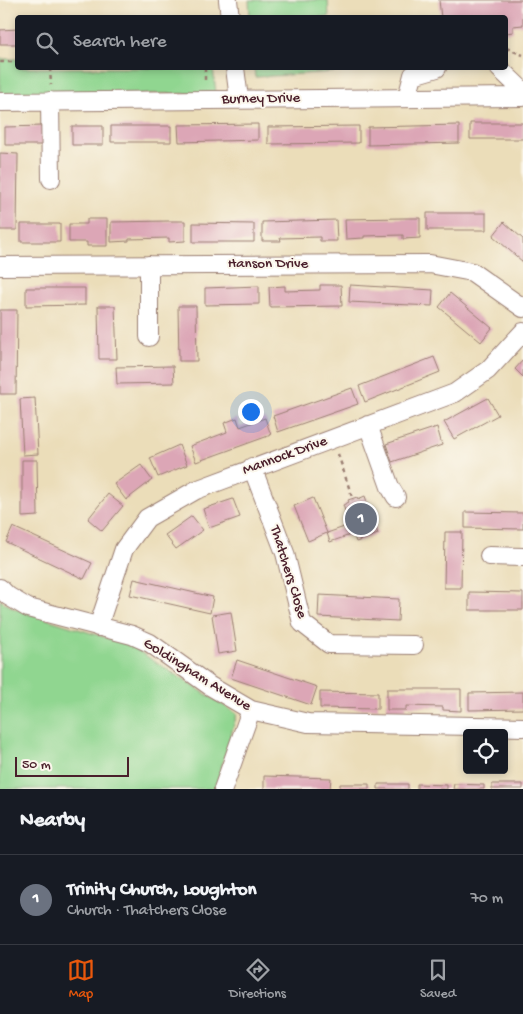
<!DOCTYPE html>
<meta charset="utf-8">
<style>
:root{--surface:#171b24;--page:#242831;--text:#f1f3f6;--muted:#9ea1a6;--line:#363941;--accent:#ea580c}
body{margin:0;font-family:"Gochi Hand",sans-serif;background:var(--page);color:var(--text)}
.controls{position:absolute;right:15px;bottom:15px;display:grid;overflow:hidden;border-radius:5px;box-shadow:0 2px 8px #0003}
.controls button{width:45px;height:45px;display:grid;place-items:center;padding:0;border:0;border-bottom:1px solid var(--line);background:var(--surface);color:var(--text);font:25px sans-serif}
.scale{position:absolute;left:15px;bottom:12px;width:114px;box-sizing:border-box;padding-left:5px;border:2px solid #4a1f2b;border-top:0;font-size:14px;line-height:18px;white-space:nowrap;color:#4a1f2b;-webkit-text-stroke:4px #fbf7ec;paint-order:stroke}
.you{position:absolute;left:250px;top:411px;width:18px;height:18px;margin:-12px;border:4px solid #fff;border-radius:50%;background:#1a73e8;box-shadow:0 0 0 8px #1a73e833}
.badge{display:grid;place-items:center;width:32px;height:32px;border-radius:50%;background:var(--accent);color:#fff;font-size:16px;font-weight:700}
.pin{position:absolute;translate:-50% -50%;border:2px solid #fff;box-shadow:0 1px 5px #0006}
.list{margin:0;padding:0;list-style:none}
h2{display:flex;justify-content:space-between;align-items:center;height:65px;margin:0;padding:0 20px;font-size:21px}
h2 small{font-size:16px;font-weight:400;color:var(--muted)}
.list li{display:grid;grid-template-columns:32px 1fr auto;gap:15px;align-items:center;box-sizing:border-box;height:90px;padding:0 20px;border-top:1px solid var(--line)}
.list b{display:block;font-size:19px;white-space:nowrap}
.list p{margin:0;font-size:16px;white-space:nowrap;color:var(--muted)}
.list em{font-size:16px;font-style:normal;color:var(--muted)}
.icon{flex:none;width:28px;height:28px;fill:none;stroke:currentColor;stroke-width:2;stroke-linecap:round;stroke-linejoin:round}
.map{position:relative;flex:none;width:523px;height:789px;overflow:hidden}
.search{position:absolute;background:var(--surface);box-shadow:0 2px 8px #0003;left:15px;right:15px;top:15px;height:55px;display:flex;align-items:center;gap:12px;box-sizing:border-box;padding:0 18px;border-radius:5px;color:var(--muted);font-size:19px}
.sheet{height:155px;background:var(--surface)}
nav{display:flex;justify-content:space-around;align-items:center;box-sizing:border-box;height:70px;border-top:1px solid var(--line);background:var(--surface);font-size:14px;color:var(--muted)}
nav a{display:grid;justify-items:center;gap:2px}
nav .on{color:var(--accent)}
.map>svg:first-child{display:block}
.green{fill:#90d690;stroke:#6d7a5e}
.building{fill:#dca6b6}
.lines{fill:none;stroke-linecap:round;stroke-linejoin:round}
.minor-casing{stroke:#9a7e72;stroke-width:20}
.path{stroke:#9a7e72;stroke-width:2.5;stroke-dasharray:4 4;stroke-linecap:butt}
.minor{stroke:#fff;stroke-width:18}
.labels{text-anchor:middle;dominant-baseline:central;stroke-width:4;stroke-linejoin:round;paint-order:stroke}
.street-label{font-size:15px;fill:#4a1f2b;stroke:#fbf7ec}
</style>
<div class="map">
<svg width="523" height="789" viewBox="0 0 523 789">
<rect width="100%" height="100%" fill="#fbf7ec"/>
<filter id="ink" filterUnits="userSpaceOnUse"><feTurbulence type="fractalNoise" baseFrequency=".02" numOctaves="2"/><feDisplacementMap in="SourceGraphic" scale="10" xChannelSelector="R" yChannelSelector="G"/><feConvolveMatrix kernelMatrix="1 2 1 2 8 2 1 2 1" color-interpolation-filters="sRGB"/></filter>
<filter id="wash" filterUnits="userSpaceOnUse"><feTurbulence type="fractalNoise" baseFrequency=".0096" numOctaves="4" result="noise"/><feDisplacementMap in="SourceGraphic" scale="20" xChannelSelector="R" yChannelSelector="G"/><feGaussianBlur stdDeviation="1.12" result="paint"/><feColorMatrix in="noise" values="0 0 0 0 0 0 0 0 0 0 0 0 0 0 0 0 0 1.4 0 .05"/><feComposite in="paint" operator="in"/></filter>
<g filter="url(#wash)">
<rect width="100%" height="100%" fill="#ebddb9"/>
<path class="green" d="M249 0H328L329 17H250Z
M0 59H17L18 68H213L216 93 0 96Z
M254 68H334V72L255 77Z
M0 600 15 609 129 645 237 714 215 789H0Z"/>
<g id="blocks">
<path class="building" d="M439 0H523V25L513 26V32L506 33V18H441Z
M18 29V44H0V30Z
M470 123H523V139H470Z
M258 124V140L179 142 178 125Z
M459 125V143L368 145V127Z
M43 126V145H5V127Z
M72 126H103V145H72Z
M111 126H171V142H111Z
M359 126V143L268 144V127Z
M0 153 18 154 17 230H0Z
M427 213H486V230H427Z
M403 218H420V238L403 239V235L364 236V238L346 239 345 219Z
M87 219H107V246H87V242H69V224H87Z
M336 220 337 241H320V237L280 238 281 241H262V222Z
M168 221H185V241L169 242V238L129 239V241L111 242V222Z
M504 222 523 239V262L493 236Z
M193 223 254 224V242H193Z
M21 224H60V242H21Z
M320 285H341L342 306 270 307 269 287 285 286V291L320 290Z
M350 285 433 290 432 306 349 302Z
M259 286V304L205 305V288Z
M26 288H85V305L26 306Z
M450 293 492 328 481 342 439 307Z
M98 306H115L117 359H99Z
M178 306H196L197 361H179Z
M0 310H17L16 394H0Z
M434 357 440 372 365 402 359 386Z
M523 360V377L515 369Z
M173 366 174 383 117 384 116 367Z
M352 388 358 404 278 432 273 416Z
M35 398 38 454 23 455 20 399Z
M488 398 498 415 454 439 444 422Z
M237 418 240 427 265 418 271 435 196 462 190 446 227 432 224 423Z
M437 427 442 445 392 462 386 444Z
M179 445 187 465 158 477 150 458Z
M22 460H37L38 516 22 517Z
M141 465 152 480 126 500 114 484Z
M108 494 123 506 102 531 88 519Z
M365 496 378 534 356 542 353 534 330 542 327 533 350 525 343 505 349 502 348 500 357 497 358 499Z
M313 498 327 533 308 541 294 506Z
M233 499 240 517 209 528 203 509Z
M465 512 523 513V529L465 528Z
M192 516 203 530 176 549 165 535Z
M13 527 92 563 84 579 6 542Z
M445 532H462L461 588H444Z
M134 579 213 597 210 613 130 595Z
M469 592 523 593V610H469Z
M319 595 399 599 398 621 318 617Z
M231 612 237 651 218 654 212 615Z
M237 660 317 687 311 705 231 678Z
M387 689H461V711L443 710V707L406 706V710H387Z
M320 692 378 693V709L320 708Z
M523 692V709L469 710V693Z
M264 776 331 778 330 789H264Z
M340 784H369V789H340Z
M378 784H408V789H378Z
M417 784 447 785V789H417Z
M454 784 484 785V789H453Z
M492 784H523V789H492Z"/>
</g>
</g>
<g filter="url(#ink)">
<use href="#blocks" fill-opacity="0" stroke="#9a7e72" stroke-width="1"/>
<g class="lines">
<g class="minor-casing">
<path id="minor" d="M228 0 230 18
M235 68 239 99
M499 68 523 91
M407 98 413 75 437 68
M50 101 51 179
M0 102 523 97
M0 266 430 264 472 272 523 308
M149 337V265
M368 425 390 487 396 497
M252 467 285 553 302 623 329 644 414 645
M489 556 523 557
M0 588 8 596 28 608 132 635 150 643 210 686 251 710 308 723 523 727
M98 627 124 549 147 518 196 490 455 393 488 370 523 332
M223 789 251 710"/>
</g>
<path class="path" d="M506 48 523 55
M0 62H18
M50 68 51 85
M205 68V83
M338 454 353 500"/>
<use href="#minor" class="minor"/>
</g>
</g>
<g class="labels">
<g class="street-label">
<text transform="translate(261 99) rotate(-1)">Burney Drive</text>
<text x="268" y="264">Hanson Drive</text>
<text transform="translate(285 456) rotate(-20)">Mannock Drive</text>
<text transform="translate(288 572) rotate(73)">Thatchers Close</text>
<text transform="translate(197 675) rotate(32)">Goldingham Avenue</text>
</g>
</g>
</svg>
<div class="controls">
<button><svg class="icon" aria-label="locate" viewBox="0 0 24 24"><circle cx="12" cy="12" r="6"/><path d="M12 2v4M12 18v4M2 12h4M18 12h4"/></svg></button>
</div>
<div class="scale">50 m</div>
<div class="you"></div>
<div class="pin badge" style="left:361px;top:519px;background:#6b7280">1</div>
<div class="search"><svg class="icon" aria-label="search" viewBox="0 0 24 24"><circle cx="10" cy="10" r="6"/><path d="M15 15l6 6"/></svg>Search here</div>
</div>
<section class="sheet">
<h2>Nearby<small></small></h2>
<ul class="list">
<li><span class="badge" style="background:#6b7280">1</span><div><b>Trinity Church, Loughton</b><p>Church · Thatchers Close</p></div><em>70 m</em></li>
</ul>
</section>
<nav>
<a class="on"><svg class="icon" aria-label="map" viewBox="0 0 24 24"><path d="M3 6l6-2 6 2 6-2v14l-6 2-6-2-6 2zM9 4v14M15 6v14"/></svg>Map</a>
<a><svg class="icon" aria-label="directions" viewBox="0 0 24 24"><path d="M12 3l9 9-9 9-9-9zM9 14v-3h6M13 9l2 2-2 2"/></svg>Directions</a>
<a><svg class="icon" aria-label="saved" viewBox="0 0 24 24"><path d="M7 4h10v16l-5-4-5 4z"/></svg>Saved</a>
</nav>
